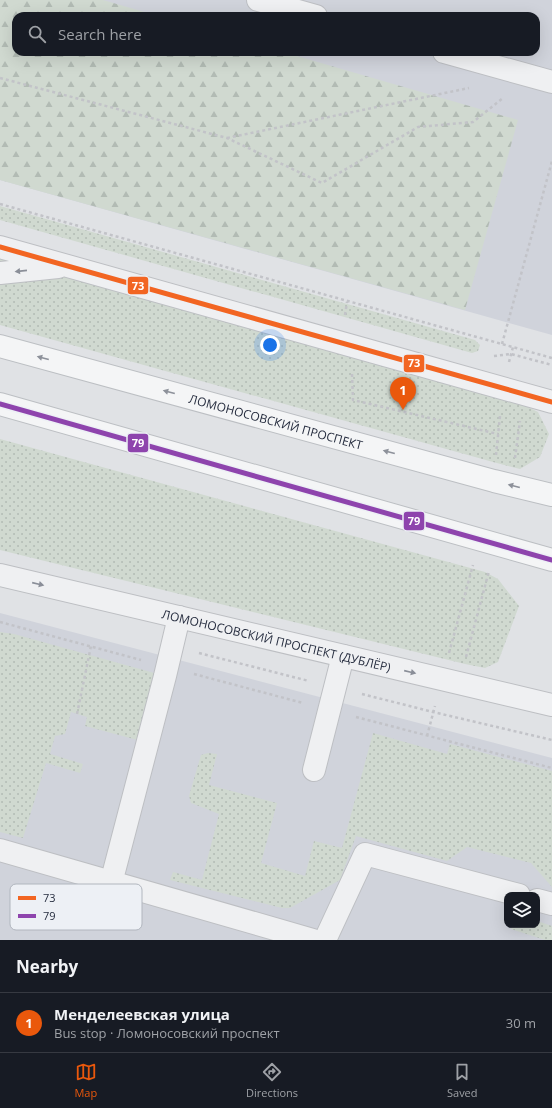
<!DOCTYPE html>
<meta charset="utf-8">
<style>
:root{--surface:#171b24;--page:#20242c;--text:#f1f3f6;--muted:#9ea1a6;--line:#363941;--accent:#ea580c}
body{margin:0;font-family:"Open Sans",sans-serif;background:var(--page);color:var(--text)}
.controls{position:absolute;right:12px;bottom:12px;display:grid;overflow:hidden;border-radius:8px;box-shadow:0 4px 16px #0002}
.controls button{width:36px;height:36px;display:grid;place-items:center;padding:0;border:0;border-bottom:1px solid var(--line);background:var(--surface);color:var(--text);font:20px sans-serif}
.you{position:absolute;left:270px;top:345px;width:14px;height:14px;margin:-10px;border:3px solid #fff;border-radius:50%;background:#1a73e8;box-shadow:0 0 0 6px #1a73e833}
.badge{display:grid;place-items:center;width:26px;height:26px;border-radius:50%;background:var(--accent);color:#fff;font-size:13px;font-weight:700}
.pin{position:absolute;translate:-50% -33px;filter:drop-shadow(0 1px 2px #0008)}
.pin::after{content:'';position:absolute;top:21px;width:14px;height:12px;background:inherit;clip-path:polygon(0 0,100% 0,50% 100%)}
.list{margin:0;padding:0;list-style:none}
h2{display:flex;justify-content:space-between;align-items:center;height:52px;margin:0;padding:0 16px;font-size:17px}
h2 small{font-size:13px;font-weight:400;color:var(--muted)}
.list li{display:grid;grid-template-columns:26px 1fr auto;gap:12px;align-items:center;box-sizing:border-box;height:60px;padding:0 16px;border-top:1px solid var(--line)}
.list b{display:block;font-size:15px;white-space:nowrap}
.list p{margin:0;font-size:13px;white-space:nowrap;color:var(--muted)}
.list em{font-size:13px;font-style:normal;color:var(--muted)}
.icon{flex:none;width:22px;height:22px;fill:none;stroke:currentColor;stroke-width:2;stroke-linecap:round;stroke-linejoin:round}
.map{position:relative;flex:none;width:552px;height:940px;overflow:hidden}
.search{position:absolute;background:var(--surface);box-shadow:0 4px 16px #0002;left:12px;right:12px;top:12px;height:44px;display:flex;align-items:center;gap:10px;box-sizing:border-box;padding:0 14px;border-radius:12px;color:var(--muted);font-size:15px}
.sheet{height:112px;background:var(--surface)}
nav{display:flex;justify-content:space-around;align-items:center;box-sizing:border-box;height:56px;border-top:1px solid var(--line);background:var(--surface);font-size:11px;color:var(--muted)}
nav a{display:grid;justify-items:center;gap:2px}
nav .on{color:var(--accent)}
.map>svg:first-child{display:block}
.built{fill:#d0d3db;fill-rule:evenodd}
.grass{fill:url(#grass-dots)}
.forest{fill:url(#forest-firs)}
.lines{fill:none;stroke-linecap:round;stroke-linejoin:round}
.minor-casing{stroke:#bdbfc3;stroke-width:24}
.major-casing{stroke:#bcbfc3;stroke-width:24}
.path{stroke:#c2c3c8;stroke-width:2.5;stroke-dasharray:3 3;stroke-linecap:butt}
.minor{stroke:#eff0f2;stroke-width:22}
.major{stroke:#f4f5f6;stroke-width:22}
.bus-1-casing{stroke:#edf0f5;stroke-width:8}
.bus-2-casing{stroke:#edf0f5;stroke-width:8}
.bus-1{stroke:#f26522;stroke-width:5}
.bus-2{stroke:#8e44ad;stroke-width:5}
.oneway{fill:#8a8e98}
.oneway2{fill:#8d919a}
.labels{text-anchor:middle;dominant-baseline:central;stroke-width:3;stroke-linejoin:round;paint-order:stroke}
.street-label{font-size:12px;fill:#262d3f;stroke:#edf0f5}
.key{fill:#edf0f5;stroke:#b1b6be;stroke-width:1}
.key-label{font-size:11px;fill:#262d3f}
.line-badge{stroke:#edf0f5;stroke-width:1.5}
.badge-label{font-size:11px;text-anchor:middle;font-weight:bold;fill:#fff}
</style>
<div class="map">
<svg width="552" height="940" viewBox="0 0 552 940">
<defs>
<pattern id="grass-dots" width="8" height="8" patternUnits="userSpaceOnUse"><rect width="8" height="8" fill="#d0d9d0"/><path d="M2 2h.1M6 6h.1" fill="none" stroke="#b2bbb4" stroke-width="1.8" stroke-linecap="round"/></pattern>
<pattern id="forest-firs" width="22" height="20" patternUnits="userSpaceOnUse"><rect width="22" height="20" fill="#d0d9d0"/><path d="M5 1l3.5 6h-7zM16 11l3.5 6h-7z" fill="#b2bbb4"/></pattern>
</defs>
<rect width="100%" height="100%" fill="#e0e2e5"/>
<path class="built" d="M0 0H552V335L0 180ZM16 16H536V52H16Z
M0 613 552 758V940H0ZM507 895H537V925H507Z"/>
<path class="grass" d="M0 206 475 340 480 345 478 351 472 353 0 220Z
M0 259 526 406 538 412 549 434 540 457 520 469 493 462 0 325Z
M0 439 485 572 498 579 519 606 498 662 485 668 465 664 0 550Z
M0 632 14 634 165 676 145 742 85 726 87 717 71 712 65 734 55 736 50 754 83 764 80 773 46 763 23 838 0 832Z
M373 733 447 754 450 744 552 771V887L531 863 467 847 447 861 356 836 340 880 290 908H282L170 880 173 872 202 880 219 814 191 803 189 796 201 755 208 753 217 754 209 785 277 803 261 863 305 876 314 841 342 848Z
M537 921 552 926V940H545L511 929 512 925H537Z"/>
<path class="forest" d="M0 0H103L158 16H16V52H283L518 120 465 310 0 180Z"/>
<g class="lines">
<g class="minor-casing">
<g id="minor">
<path d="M258 0 316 16"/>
<path d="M444 52 552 82"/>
<path d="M0 247 552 402"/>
<path d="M0 273 58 267"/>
<path id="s1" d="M0 575 552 705"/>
<path d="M314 770 343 656"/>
<path d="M0 850 313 940"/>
<path d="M111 883 165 676 179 617"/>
<path d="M537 900 552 904"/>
<path d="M325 940 365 854 519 895"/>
</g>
</g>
<g class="major-casing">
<g id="major">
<path id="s2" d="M0 346 494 481 552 495"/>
<path d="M0 404 552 560"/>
</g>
</g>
<path class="path" d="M0 78 227 138 322 183 418 127 473 122 503 98
M227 138 469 88
M0 204 552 358
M345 315 347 302
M502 344 552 161
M494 356 511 354 552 365
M509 362 513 347
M352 374 353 400 498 434
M496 455 500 416
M515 458 520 421
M0 622 141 660
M199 653 309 681
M449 653 473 565
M466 657 489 571
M194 674 303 703
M362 694 433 712 552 740
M77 714 91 646
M356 717 552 768
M427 736 435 706"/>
<use href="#minor" class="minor"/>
<use href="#major" class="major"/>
<g class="bus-1-casing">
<path id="bus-1" d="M0 247 552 402"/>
</g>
<g class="bus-2-casing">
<path id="bus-2" d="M0 404 552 560"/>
</g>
<use href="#bus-1" class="bus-1"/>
<use href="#bus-2" class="bus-2"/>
</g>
<defs><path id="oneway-solid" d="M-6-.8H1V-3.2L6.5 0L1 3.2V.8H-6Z"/></defs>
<g class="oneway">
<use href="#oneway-solid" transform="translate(21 271) rotate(174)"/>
<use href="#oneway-solid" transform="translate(38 584) rotate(13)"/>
<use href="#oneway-solid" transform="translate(410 672) rotate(13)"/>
</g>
<g class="oneway2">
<use href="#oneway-solid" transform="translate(43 358) rotate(-165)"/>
<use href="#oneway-solid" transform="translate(169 392) rotate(-165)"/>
<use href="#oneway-solid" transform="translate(389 452) rotate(-165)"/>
<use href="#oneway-solid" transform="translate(514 486) rotate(-166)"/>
</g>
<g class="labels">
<g class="street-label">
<text stroke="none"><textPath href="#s2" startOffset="286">ЛОМОНОСОВСКИЙ ПРОСПЕКТ</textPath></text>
<text stroke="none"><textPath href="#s1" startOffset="284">ЛОМОНОСОВСКИЙ ПРОСПЕКТ (ДУБЛЁР)</textPath></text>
</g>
</g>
<rect x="10" y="884" width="132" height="46" rx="6" class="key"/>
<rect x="18" y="896" width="18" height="4" fill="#f26522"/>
<rect x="18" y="914" width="18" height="4" fill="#8e44ad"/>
<g class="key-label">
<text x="43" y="902">73</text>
<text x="43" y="920">79</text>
</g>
<g class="line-badge">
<rect x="127" y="276" width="22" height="19" rx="4" fill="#f26522"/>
<rect x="403" y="354" width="22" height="19" rx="4" fill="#f26522"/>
<rect x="127" y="433" width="22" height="20" rx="4" fill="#8e44ad"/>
<rect x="403" y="511" width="22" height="20" rx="4" fill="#8e44ad"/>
</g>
<g class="badge-label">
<text x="138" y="290">73</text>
<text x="414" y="367">73</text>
<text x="138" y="447">79</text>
<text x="414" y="525">79</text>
</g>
</svg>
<div class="controls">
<button><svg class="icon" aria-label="layers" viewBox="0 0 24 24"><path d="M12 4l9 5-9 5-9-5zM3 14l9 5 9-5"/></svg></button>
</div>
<div class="you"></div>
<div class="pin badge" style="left:403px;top:410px">1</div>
<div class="search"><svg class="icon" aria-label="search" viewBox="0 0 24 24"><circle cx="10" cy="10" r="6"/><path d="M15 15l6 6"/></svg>Search here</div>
</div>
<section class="sheet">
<h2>Nearby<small></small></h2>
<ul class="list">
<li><span class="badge">1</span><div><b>Менделеевская улица</b><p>Bus stop · Ломоносовский проспект</p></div><em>30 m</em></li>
</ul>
</section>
<nav>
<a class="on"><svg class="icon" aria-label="map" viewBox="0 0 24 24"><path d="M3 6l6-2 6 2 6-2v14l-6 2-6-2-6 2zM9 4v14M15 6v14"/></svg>Map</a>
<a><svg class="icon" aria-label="directions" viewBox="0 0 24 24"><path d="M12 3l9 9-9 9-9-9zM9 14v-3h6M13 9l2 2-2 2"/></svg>Directions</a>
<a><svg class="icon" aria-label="saved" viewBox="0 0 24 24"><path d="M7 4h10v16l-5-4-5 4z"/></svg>Saved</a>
</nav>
